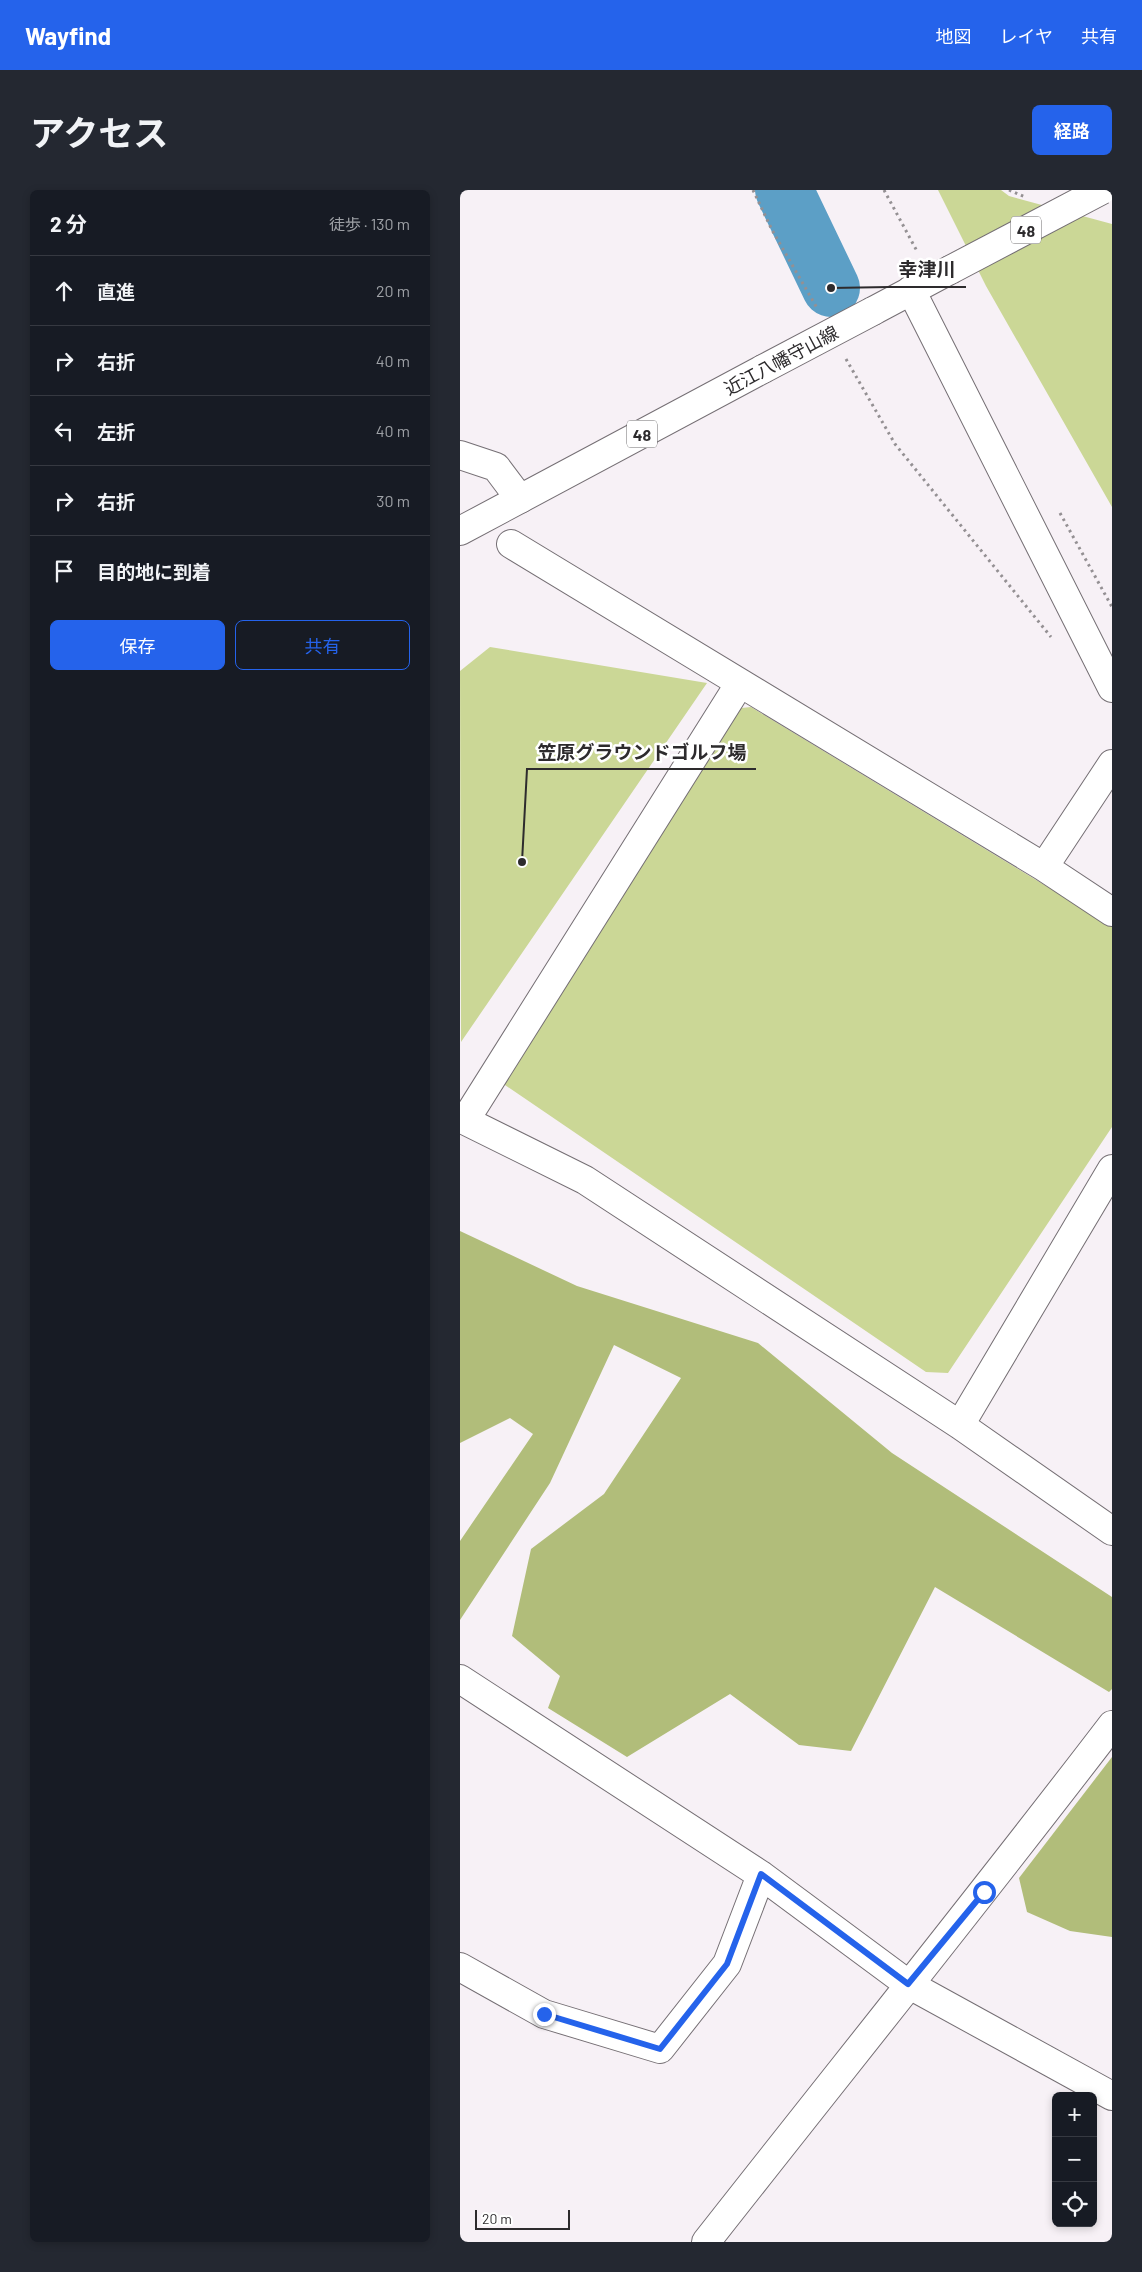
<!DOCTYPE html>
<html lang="ja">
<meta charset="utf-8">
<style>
:root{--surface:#171b24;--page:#242831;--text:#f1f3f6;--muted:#9ea1a6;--line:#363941;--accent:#2563eb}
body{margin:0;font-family:Barlow,"Noto Sans JP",sans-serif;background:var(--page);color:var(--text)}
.controls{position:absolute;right:15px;bottom:15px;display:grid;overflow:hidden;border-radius:8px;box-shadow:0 2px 8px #0003}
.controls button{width:45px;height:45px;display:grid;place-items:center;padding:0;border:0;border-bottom:1px solid var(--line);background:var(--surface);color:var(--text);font:25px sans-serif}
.scale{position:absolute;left:15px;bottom:12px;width:95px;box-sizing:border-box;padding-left:5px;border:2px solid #2d2b2d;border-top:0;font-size:14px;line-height:18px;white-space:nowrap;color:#2d2b2d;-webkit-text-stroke:4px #fff;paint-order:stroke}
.stop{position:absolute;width:15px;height:15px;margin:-11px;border:4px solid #2563eb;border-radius:50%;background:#fff}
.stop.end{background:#2563eb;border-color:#fff;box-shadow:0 1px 5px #0008}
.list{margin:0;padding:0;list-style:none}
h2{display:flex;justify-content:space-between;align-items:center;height:65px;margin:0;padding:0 20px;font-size:21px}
h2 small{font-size:16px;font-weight:400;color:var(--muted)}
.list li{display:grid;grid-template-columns:32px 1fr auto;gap:15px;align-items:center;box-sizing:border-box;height:70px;padding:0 20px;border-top:1px solid var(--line)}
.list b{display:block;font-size:19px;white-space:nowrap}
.list em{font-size:16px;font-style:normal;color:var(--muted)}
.actions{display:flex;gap:10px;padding:15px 20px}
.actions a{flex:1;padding:11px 0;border:1px solid var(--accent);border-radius:8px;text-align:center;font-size:18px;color:var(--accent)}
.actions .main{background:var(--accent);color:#fff}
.icon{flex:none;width:28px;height:28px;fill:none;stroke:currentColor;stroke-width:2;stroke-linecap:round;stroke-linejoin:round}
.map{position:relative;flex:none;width:652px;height:2052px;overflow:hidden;border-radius:8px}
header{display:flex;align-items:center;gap:30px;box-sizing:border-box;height:70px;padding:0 25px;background:var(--accent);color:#fff}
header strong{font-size:24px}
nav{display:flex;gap:28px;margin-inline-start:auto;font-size:18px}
.intro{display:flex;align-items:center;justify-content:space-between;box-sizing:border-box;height:120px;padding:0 30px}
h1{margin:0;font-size:35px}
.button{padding:12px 22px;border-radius:8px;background:var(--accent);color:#fff;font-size:18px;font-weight:700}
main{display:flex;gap:30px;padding:0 30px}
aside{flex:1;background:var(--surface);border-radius:8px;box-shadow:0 2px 8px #0003}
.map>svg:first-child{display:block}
.green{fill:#cbd796}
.forest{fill:#b1bd7a}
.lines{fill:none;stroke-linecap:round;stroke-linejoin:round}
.river{stroke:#5c9fc6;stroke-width:58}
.minor-casing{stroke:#756f74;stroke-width:30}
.major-casing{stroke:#756f74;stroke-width:30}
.path{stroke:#949093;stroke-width:3;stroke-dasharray:2.5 4;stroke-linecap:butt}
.minor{stroke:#fff;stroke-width:28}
.major{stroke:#fff;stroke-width:28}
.major-bridge-casing{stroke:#756f74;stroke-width:30;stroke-linecap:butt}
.major-bridge{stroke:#fff;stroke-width:28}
.route{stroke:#2563eb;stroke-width:6}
.labels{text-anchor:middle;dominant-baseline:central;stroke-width:5;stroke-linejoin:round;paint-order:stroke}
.shield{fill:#fff;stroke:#6c6b6c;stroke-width:1}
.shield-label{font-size:16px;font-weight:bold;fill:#2d2b2d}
.street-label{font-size:18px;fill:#2d2b2d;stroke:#fff}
.leader{fill:none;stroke:#2d2b2d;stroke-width:2}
.callout-dot{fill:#2d2b2d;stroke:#fff;stroke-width:2}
.callout-label{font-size:19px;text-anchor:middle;font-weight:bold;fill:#2d2b2d;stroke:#fff;stroke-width:5;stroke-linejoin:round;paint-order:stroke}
</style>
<header>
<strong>Wayfind</strong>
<nav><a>地図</a><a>レイヤ</a><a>共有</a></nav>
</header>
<div class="intro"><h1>アクセス</h1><a class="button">経路</a></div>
<main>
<aside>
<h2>2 分<small>徒歩 · 130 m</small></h2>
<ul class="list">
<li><svg class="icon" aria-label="ahead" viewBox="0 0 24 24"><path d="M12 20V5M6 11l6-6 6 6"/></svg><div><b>直進</b></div><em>20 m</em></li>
<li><svg class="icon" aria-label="right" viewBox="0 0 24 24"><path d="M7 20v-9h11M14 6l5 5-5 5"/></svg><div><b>右折</b></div><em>40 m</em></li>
<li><svg class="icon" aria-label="left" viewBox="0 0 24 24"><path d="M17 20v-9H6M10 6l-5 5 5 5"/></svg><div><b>左折</b></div><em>40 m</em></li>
<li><svg class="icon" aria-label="right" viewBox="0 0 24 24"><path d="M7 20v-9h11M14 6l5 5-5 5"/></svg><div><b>右折</b></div><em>30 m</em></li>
<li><svg class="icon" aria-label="arrive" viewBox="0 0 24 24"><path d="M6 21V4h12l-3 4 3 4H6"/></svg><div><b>目的地に到着</b></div></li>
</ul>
<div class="actions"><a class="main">保存</a><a>共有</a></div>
</aside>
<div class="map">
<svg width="652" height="2052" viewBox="0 0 652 2052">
<rect width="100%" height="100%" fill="#f7f1f6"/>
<path class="green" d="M478 0H541L549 6 652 34V317L526 96Z
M30 457 247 493 1 852 0 481Z
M291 517 652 736V937L488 1183 466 1182 42 893 272 519Z"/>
<path class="forest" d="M0 1041 117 1096 298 1153 432 1263 652 1407V1499L649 1502 475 1397 391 1561 339 1555 270 1504 167 1567 88 1518 100 1486 52 1446 71 1359 144 1304 221 1188 154 1155 90 1293 0 1430V1351L73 1244 50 1228 0 1253Z
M652 1567V1747L610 1741 567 1722 559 1688Z"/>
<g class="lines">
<path class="river" d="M324 0 371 98"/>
<g class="minor-casing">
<path id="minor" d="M451 100 652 498
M0 265 36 277 60 309
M51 354 584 677 652 722
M584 677 652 574
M0 928 125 990 500 1235 652 1341
M6 929 280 493
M500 1235 652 979
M0 1489 301 1685 448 1794 652 1906
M0 1777 84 1824 200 1859 267 1774 301 1685
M246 2052C381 1880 519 1709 652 1535"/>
</g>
<g class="major-casing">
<path id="major" d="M413 121 490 80
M0 341 303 179"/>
</g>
<path class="path" d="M293 0 312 40 357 118
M424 0 458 63
M549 0 565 7
M386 169 435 254 591 447
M600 323 652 417"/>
<use href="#minor" class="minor"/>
<use href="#major" class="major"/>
<g class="major-bridge-casing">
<path id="major-bridge" d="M490 80 642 0
M303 179 413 121"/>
</g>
<use href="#major-bridge" class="major-bridge"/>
</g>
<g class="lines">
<path class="route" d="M84 1824 200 1859 267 1774 301 1684 448 1794 524 1702"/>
</g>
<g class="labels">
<g class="shield">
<rect x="551" y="26.5" width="30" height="27" rx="4"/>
<rect x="167" y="230.5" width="30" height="27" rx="4"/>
</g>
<g class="shield-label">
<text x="566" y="40">48</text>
<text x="182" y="244">48</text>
</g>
<g class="street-label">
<text transform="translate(321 170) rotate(-28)">近江八幡守山線</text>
</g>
</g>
<path class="leader" d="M371 98L429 97H506M62 672L67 579H296"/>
<g class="callout-dot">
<circle cx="371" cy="98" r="5"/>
<circle cx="62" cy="672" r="5"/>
</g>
<g class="callout-label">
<text x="467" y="86">幸津川</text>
<text x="182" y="569">笠原グラウンドゴルフ場</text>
</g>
</svg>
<div class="controls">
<button>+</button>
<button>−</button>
<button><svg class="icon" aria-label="locate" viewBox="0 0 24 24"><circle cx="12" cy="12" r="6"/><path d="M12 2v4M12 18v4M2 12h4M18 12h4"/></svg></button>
</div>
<div class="scale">20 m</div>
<div class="stop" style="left:524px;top:1702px"></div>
<div class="stop end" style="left:84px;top:1824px"></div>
</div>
</main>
